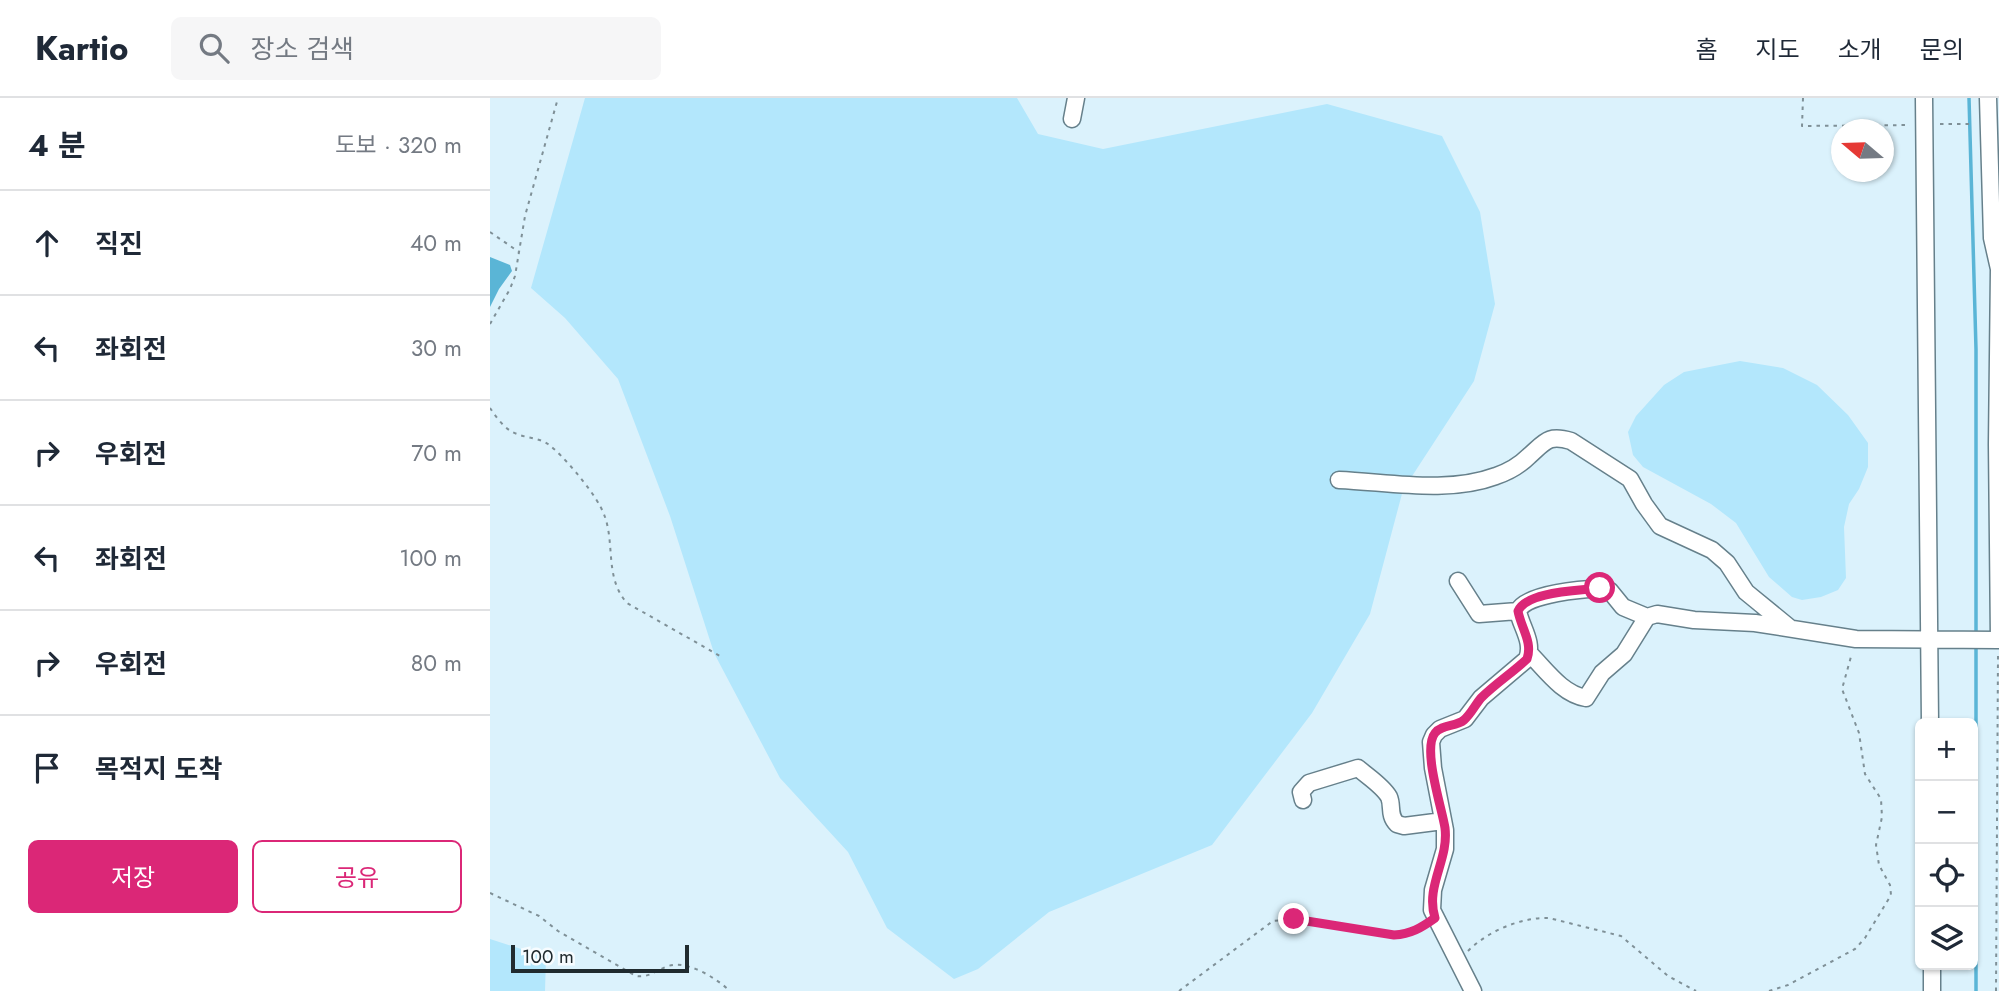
<!DOCTYPE html>
<html lang="ko">
<meta charset="utf-8">
<style>
:root{--surface:#fff;--page:#f6f6f7;--text:#1f2937;--muted:#747a83;--line:#e0e1e3;--accent:#db2777}
body{margin:0;font-family:Jost,"Noto Sans KR",sans-serif;background:var(--page);color:var(--text)}
.controls{position:absolute;right:21px;bottom:21px;display:grid;overflow:hidden;border-radius:10px;box-shadow:0 2px 5px #0004}
.controls button{width:63px;height:63px;display:grid;place-items:center;padding:0;border:0;border-bottom:2px solid var(--line);background:var(--surface);color:var(--text);font:35px sans-serif}
.compass{position:absolute;left:1341px;top:21px;width:63px;height:63px;border-radius:50%;background:var(--surface);box-shadow:0 2px 5px #0004;rotate:289deg}
.scale{position:absolute;left:21px;bottom:18px;width:178px;box-sizing:border-box;padding-left:7px;border:4px solid #202b2f;border-top:0;font-size:19px;line-height:24px;white-space:nowrap;color:#202b2f;-webkit-text-stroke:5px #f6fcff;paint-order:stroke}
.stop{position:absolute;width:21px;height:21px;margin:-16px;border:5px solid #db2777;border-radius:50%;background:#fff}
.stop.end{background:#db2777;border-color:#fff;box-shadow:0 2px 7px #0008}
.list{margin:0;padding:0;list-style:none}
h2{display:flex;justify-content:space-between;align-items:center;height:91px;margin:0;padding:0 28px;font-size:30px}
h2 small{font-size:23px;font-weight:400;color:var(--muted)}
.list li{display:grid;grid-template-columns:46px 1fr auto;gap:21px;align-items:center;box-sizing:border-box;height:105px;padding:0 28px;border-top:2px solid var(--line)}
.list b{display:block;font-size:26px;white-space:nowrap}
.list em{font-size:23px;font-style:normal;color:var(--muted)}
.actions{display:flex;gap:14px;padding:21px 28px}
.actions a{flex:1;padding:16px 0;border:2px solid var(--accent);border-radius:10px;text-align:center;font-size:24px;color:var(--accent)}
.actions .main{background:var(--accent);color:#fff}
.icon{flex:none;width:38px;height:38px;fill:none;stroke:currentColor;stroke-width:2;stroke-linecap:round;stroke-linejoin:round}
.map{position:relative;flex:none;width:1509px;height:893px;overflow:hidden}
header{display:flex;align-items:center;gap:42px;box-sizing:border-box;height:98px;padding:0 35px;background:var(--surface);border-bottom:2px solid var(--line)}
header strong{font-size:33px}
nav{display:flex;gap:38px;margin-inline-start:auto;font-size:24px}
.search{width:490px;height:63px;background:var(--page);display:flex;align-items:center;gap:18px;box-sizing:border-box;padding:0 24px;border-radius:10px;color:var(--muted);font-size:26px}
main{display:flex}
aside{flex:1;background:var(--surface)}
.map>svg:first-child{display:block}
.green{fill:#b3e7fc}
.water{fill:#5ab5d6}
.lines{fill:none;stroke-linecap:round;stroke-linejoin:round}
.stream{stroke:#5ab5d6;stroke-width:3.5}
.minor-casing{stroke:#66808b;stroke-width:19}
.path{stroke:#7f9097;stroke-width:2;stroke-dasharray:3.5 5;stroke-linecap:butt}
.minor{stroke:#fff;stroke-width:16}
.route{stroke:#db2777;stroke-width:9}
</style>
<header>
<strong>Kartio</strong>
<div class="search"><svg class="icon" aria-label="search" viewBox="0 0 24 24"><circle cx="10" cy="10" r="6"/><path d="M15 15l6 6"/></svg>장소 검색</div>
<nav><a>홈</a><a>지도</a><a>소개</a><a>문의</a></nav>
</header>
<main>
<aside>
<h2>4 분<small>도보 · 320 m</small></h2>
<ul class="list">
<li><svg class="icon" aria-label="ahead" viewBox="0 0 24 24"><path d="M12 20V5M6 11l6-6 6 6"/></svg><div><b>직진</b></div><em>40 m</em></li>
<li><svg class="icon" aria-label="left" viewBox="0 0 24 24"><path d="M17 20v-9H6M10 6l-5 5 5 5"/></svg><div><b>좌회전</b></div><em>30 m</em></li>
<li><svg class="icon" aria-label="right" viewBox="0 0 24 24"><path d="M7 20v-9h11M14 6l5 5-5 5"/></svg><div><b>우회전</b></div><em>70 m</em></li>
<li><svg class="icon" aria-label="left" viewBox="0 0 24 24"><path d="M17 20v-9H6M10 6l-5 5 5 5"/></svg><div><b>좌회전</b></div><em>100 m</em></li>
<li><svg class="icon" aria-label="right" viewBox="0 0 24 24"><path d="M7 20v-9h11M14 6l5 5-5 5"/></svg><div><b>우회전</b></div><em>80 m</em></li>
<li><svg class="icon" aria-label="arrive" viewBox="0 0 24 24"><path d="M6 21V4h12l-3 4 3 4H6"/></svg><div><b>목적지 도착</b></div></li>
</ul>
<div class="actions"><a class="main">저장</a><a>공유</a></div>
</aside>
<div class="map">
<svg width="1509" height="893" viewBox="0 0 1509 893">
<rect width="100%" height="100%" fill="#dbf2fc"/>
<path class="green" d="M95 0H527L548 36 613 51 837 6 952 38 990 114 1005 206 984 283 913 392 880 516 822 615 722 747 559 814 488 871 464 881 397 830 358 754 290 680 224 555 180 418 128 281 75 220 41 190Z
M1250 263 1293 270 1327 287 1358 317 1378 345V369L1369 391 1359 406 1354 429 1356 480 1348 492 1331 499 1312 502 1302 499 1279 479 1246 425 1221 406 1153 369 1143 357 1138 334 1146 318 1174 287 1194 274Z
M0 841 56 859 55 893H0Z"/>
<path class="water" d="M0 159 20 167 22 173 9 191 0 209Z"/>
<g class="lines">
<path class="stream" d="M1479 0 1486 251V537
M1486 548V893"/>
<g class="minor-casing">
<path id="minor" d="M1434 0 1440 625
M1498 0 1502 140 1509 171 1507 346 1509 542
M582 21 586 0
M849 382C899 384 958 396 1006 378 1018 374 1030 367 1039 358 1055 344 1058 336 1081 343L1140 381 1154 406 1170 428 1222 452 1237 465 1256 494 1300 530
M968 483 989 516 1028 513
M1039 555C1056 572 1072 596 1096 600L1112 575 1134 556 1157 519 1167 516 1204 522 1265 525 1366 541 1509 542
M813 702 811 694 819 685 868 670C877 678 893 688 899 699 903 708 898 717 907 726L914 728 953 723
M1442 867V893
M983 893 942 812 943 792 955 751V732L943 670 941 644 944 637 950 631 975 621 991 600 1037 561C1044 544 1031 529 1028 513 1036 495 1095 491 1114 490L1120 493 1133 509 1157 519"/>
</g>
<path class="path" d="M1313 0 1312 28 1420 27
M1450 26H1483
M0 134 29 154
M0 226 20 191 25 178 35 118 68 0
M0 310C7 320 15 332 27 336 37 340 49 340 58 346 72 356 102 392 110 408 128 439 112 477 137 505L230 558
M0 795 49 818 68 833 146 878C159 880 167 872 178 868 198 862 226 880 240 893
M978 853C998 833 1031 819 1059 820L1131 838 1178 878 1206 893
M689 893 783 823 804 821 904 837 918 836 933 829
M1279 893 1298 887 1365 851 1375 840 1401 797 1400 787 1389 767 1386 747 1392 719 1391 701 1375 676 1369 635 1352 591 1362 555
M1506 893 1508 557"/>
<use href="#minor" class="minor"/>
</g>
<g class="lines">
<path class="route" d="M804 821 904 837C921 836 931 830 945 820 935 788 959 762 955 730 952 710 932 651 945 635 952 626 966 629 974 622 981 616 985 607 991 600 1005 586 1022 575 1037 561 1043 544 1031 530 1028 513 1037 493 1089 493 1110 490"/>
</g>
</svg>
<div class="controls">
<button>+</button>
<button>−</button>
<button><svg class="icon" aria-label="locate" viewBox="0 0 24 24"><circle cx="12" cy="12" r="6"/><path d="M12 2v4M12 18v4M2 12h4M18 12h4"/></svg></button>
<button><svg class="icon" aria-label="layers" viewBox="0 0 24 24"><path d="M12 4l9 5-9 5-9-5zM3 14l9 5 9-5"/></svg></button>
</div>
<svg class="compass" viewBox="-18 -18 36 36"><path d="M0-13l5 13h-10z" fill="#e53935"/><path d="M0 13l5-13h-10z" fill="#747a83"/></svg>
<div class="scale">100 m</div>
<div class="stop" style="left:1110px;top:490px"></div>
<div class="stop end" style="left:804px;top:821px"></div>
</div>
</main>
